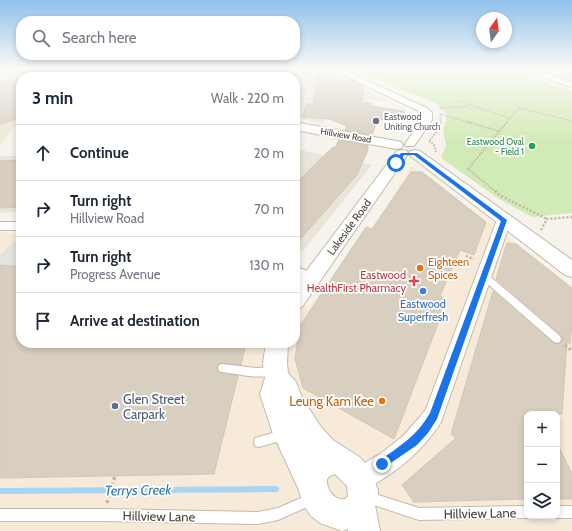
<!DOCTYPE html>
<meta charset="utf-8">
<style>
:root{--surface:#fff;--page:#f6f6f7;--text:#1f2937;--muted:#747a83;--line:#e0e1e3}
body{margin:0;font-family:Cabin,sans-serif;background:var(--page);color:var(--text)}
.controls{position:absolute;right:12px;bottom:12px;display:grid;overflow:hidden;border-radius:8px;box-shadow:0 2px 6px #0003}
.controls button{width:36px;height:36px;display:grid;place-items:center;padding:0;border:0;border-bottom:1px solid var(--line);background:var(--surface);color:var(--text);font:20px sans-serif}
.compass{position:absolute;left:476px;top:12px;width:36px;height:36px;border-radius:50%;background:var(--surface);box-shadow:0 2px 6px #0003;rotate:14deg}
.stop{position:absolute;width:12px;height:12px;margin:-9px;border:3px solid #1a73e8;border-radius:50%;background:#fff}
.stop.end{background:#1a73e8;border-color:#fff;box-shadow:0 1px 4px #0008}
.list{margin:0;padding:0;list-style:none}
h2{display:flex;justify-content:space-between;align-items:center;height:52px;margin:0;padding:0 16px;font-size:17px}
h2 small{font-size:13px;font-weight:400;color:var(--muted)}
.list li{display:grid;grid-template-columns:26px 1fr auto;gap:12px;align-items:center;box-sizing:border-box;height:56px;padding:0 16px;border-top:1px solid var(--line)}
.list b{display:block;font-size:15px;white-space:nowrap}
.list p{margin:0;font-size:13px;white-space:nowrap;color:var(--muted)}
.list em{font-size:13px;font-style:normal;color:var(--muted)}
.icon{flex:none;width:22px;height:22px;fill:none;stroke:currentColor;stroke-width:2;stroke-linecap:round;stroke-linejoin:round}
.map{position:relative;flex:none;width:572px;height:531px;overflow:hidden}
.search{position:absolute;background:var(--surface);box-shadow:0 2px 6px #0003;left:16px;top:16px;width:284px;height:44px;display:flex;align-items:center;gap:10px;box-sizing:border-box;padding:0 14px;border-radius:16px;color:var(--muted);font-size:15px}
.panel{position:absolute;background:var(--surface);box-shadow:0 2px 6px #0003;left:16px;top:72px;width:284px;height:276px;border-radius:16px}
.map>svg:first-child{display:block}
.residential{fill:#eae5da}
.commercial{fill:#f7ead8;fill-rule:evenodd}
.education{fill:#efe8d6}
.green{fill:#d2eab5}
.parking{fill:#e5e3e0}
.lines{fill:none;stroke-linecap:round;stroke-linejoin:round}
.stream{stroke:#a9d4f2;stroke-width:6}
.building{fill:#d8cfc1;stroke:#d3c7b4}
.service-casing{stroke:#c2bbae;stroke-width:2}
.minor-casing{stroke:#c2bbae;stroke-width:2}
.tertiary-casing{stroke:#c2bbae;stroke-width:2}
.path-far4{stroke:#c4b79f;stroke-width:1.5;stroke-dasharray:1 1;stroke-linecap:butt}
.path-far3{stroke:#c4b79f;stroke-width:2;stroke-dasharray:1.5 1.5;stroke-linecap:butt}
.path-far2{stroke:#c4b79f;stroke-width:2.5;stroke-dasharray:2 2;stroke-linecap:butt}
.path-far1{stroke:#c4b79f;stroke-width:3;stroke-dasharray:2.5 2.5;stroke-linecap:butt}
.path{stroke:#c4b79f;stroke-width:3.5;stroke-dasharray:3 3;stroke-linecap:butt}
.service{fill:#fff;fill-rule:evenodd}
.minor{fill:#fff;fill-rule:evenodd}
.tertiary{fill:#fff;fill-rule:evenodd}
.route{fill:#1a73e8}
.worship-dot{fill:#6b7280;stroke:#fff;stroke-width:1.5}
.leisure-dot{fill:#2e9e5b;stroke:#fff;stroke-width:1.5}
.food-dot{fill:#e8710a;stroke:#fff;stroke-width:1.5}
.health-dot{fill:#e0444e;stroke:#fff;stroke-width:1.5}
.shop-dot{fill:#3f7fe0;stroke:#fff;stroke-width:1.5}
.service-dot{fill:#5c6f8a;stroke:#fff;stroke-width:1.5}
.labels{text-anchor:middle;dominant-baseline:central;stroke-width:3.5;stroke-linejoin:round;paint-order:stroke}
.far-worship-label{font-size:9px;fill:#5b616d;stroke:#fff;text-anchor:start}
.far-street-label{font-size:9px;fill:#4b4439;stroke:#fff}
.far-leisure-label{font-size:9px;fill:#27864d;stroke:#fff;text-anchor:end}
.street-label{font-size:11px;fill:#4b4439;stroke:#fff}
.food-label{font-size:11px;fill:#c56008;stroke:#fff;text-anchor:start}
.health-label{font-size:11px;fill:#be3a42;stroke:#fff;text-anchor:end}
.shop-label{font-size:11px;fill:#366cbe;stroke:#fff}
.near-service-label{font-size:13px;fill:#4e5e75;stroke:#fff;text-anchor:start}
.near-food-label{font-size:13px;fill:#c56008;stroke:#fff;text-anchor:end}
.near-street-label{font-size:13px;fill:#4b4439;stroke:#fff}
.near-water-label{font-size:14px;font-style:italic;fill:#2e7ab2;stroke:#fff}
</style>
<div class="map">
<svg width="572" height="531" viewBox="0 0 572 531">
<rect width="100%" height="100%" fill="#f6f3ec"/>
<path class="residential" d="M319 68 392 102 327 96 323 123 295 118V77H93L90 69Z
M572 68V81L532 68Z
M295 149 372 165 303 251 295 253Z
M0 156H21V212L0 213Z"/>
<path class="commercial" d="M411 166 422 172 517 244 572 288V531H0V232L21 234V343H295V300L308 308 378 221ZM527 414H557V516H527Z"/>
<path class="education" d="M0 68H64L65 77H21V123L16 124 0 145Z"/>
<path class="green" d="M502 69 572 91V213L532 217 499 199 441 158 446 145 443 130 446 121V113L437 104 350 68Z"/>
<path class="parking" d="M14 241 21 242V267L0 275V255Z"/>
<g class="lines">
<path class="stream" d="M0 491 276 489"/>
</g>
<path class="building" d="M318 73 333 80H351L364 87 362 102 372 103 371 106 404 111 402 122 378 119 372 135 345 130 347 126 329 119 303 117 306 104H313Z
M21 79V118L0 124V81Z
M339 140 368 145V150L357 175 295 245V184L333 147 335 148Z
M21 160V207L0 208V161Z
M411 172H422L486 222 474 255 460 250 440 296 447 300 394 439 303 388 295 359 300 326 366 227 372 229Z
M507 243 516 244 572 288V324L570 344 567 342 562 414H527V499L414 502 402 485 456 438 451 434 493 291 553 343 557 344 561 342 562 339 561 335 496 279Z
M0 265 21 267V343H246L241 365 222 363 219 364 217 368 219 372 238 376 214 474 0 478Z
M557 443 572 474V499H557Z"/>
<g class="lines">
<g class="service-casing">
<path id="service" d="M484 273 487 274 560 336 561 339 560 342 557 343 554 342 481 278 480 276 481 274Z
M222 364 257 368 273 367 276 368 277 371 276 374C261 380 238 374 222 372L219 371 218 368 219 365Z
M283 430 287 431 288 435 287 439 259 447 255 446 254 442 255 438Z
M369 492 419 508 527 506V516H531L527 518 419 520 365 502 363 498 365 494Z
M310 494 314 496 316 500 314 504 278 520 258 524 104 521H0V509H104L258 512 278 508Z
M557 506H572V518H557L553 516H557Z"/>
</g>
<g class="minor-casing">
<path id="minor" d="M329 68H339L427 108 432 113V120L414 146H406L405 144 422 120V114L421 112Z
M515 68H527L572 82V87Z
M504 216 509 217 511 220 441 422C423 451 391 478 360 491L352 487 348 479 352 471 384 451 403 436 419 418 426 409 497 220 499 217Z
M0 222H21V230H0Z
M295 266 316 275 319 279 316 283 311 285 295 278Z"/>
</g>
<g class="tertiary-casing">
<path id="tertiary" d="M75 68H85L86 77H76Z
M295 122 396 141 401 142 403 145 401 148 396 149 295 130Z
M402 150 407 151 408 154 410 151 415 150 420 151 572 260V277L565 275 408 154 302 307 295 309V286L397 151Z
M266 343H288L287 363 288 373 296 382 302 398 321 427 333 440 361 458 371 472 378 490V498L375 505 380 531H348V529L342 531 320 523 311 516 304 506 298 488 273 434 260 394 265 378 263 363ZM335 474 347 486 348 496 345 499C334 501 326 489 327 479L330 476Z"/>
</g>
<path class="path-far4" d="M459 101 509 118
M438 108 468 106
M440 114 471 123
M440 116 441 123
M506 123 519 108 572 121"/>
<path class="path-far3" d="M468 122 498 131
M436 152 434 145 429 141 439 129 441 122
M496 192 468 169 507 122"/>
<path class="path-far2" d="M495 191 501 196 547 219
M541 230 547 219 572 217
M466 256 474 259"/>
<path class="path-far1" d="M565 345 572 351"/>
<path class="path" d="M107 503 115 476"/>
<use href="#service" class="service"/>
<use href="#minor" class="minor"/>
<use href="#tertiary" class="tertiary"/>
</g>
<linearGradient id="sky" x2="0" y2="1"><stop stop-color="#8fc1ec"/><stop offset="0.48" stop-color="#fbfaf6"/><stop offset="1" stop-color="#fbfaf6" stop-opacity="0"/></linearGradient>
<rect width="572" height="143" fill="url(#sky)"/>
<path class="route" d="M401 153H417L507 220 437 419 428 433 417 445 382 469 379 468 378 464 379 461C401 445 416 437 430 413L501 221 414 155H404L398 164H394Z"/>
<circle class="worship-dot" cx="376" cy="121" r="4"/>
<circle class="leisure-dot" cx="532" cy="146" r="4"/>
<g class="food-dot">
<circle cx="420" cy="268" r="4"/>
<circle cx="382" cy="401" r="4"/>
</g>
<path class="health-dot" d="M412 275h4v4h4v4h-4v4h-4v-4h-4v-4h4z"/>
<circle class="shop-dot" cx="423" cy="291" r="4"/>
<circle class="service-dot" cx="115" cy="406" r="4"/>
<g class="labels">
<g class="far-worship-label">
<text x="384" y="116">Eastwood<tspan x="384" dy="10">Uniting Church</tspan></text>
</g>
<g class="far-street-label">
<text transform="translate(346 135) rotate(10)">Hillview Road</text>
</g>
<g class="far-leisure-label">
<text x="524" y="141">Eastwood Oval<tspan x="524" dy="10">- Field 1</tspan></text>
</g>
<g class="street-label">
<text transform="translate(349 227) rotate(-54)">Lakeside Road</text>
</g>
<g class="food-label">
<text x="428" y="262">Eighteen<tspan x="428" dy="13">Spices</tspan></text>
</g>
<g class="health-label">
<text x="406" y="275">Eastwood<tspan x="406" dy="13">HealthFirst Pharmacy</tspan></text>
</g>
<g class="shop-label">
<text x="423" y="304">Eastwood<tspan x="423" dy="13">Superfresh</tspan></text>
</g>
<g class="near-service-label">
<text x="123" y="399">Glen Street<tspan x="123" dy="15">Carpark</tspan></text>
</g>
<g class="near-food-label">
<text x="374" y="401">Leung Kam Kee</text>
</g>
<g class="near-street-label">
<text transform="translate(480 513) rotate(-1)">Hillview Lane</text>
<text transform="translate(159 516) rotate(1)">Hillview Lane</text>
</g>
<g class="near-water-label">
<text transform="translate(138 490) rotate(-1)">Terrys Creek</text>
</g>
</g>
</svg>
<div class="controls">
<button>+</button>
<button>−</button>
<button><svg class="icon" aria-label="layers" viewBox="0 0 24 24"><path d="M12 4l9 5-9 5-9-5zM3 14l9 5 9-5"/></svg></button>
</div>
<svg class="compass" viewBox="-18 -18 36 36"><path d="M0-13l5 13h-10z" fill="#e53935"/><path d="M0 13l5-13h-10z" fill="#747a83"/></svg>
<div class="stop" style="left:396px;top:163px"></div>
<div class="stop end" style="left:382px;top:464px"></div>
<div class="search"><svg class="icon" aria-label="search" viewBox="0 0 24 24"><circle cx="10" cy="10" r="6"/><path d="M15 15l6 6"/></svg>Search here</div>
<section class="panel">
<h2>3 min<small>Walk · 220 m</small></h2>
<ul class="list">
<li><svg class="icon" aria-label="ahead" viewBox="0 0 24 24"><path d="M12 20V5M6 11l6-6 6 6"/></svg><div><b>Continue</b></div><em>20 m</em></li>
<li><svg class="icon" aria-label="right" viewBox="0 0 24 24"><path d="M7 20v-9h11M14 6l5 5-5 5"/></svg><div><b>Turn right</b><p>Hillview Road</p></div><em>70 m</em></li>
<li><svg class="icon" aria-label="right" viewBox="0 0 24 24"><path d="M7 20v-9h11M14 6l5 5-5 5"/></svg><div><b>Turn right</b><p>Progress Avenue</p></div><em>130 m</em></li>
<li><svg class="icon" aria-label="arrive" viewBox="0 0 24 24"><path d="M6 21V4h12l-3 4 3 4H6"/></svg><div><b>Arrive at destination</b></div></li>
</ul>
</section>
</div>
